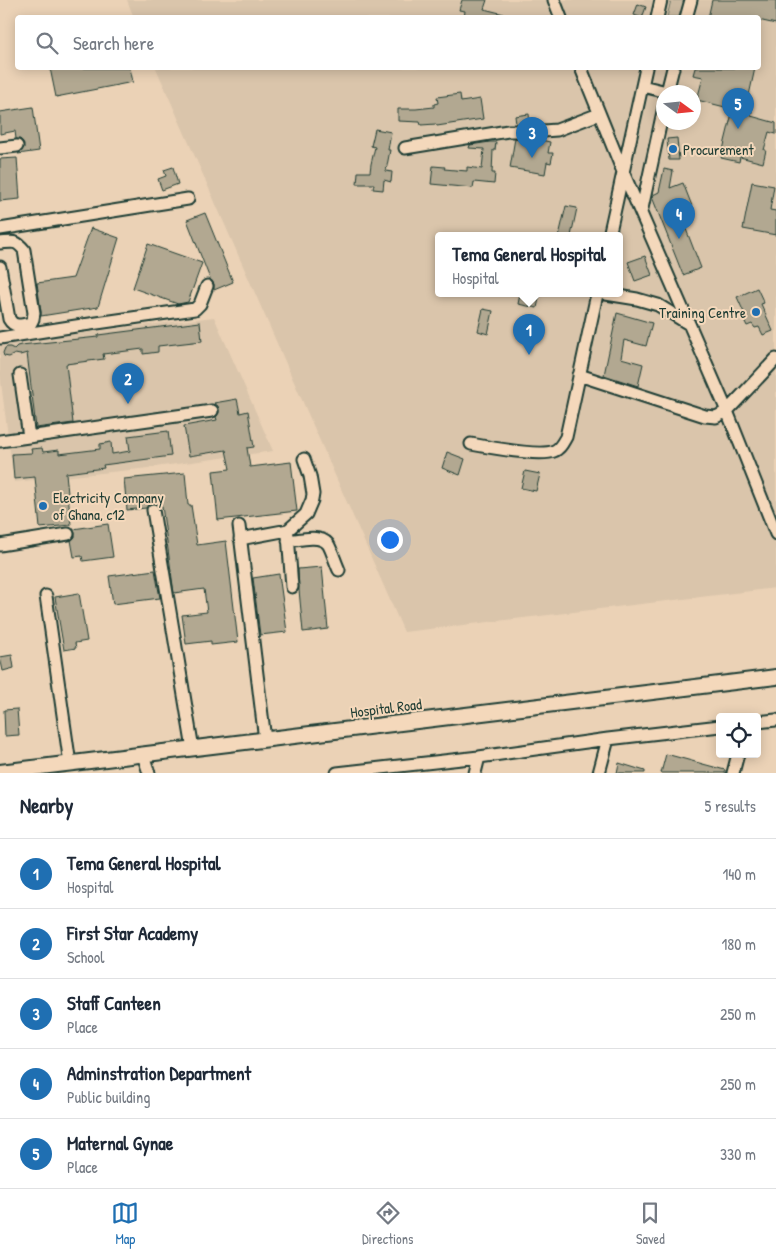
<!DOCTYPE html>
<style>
:root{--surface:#fff;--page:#f6f6f7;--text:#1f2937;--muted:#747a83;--line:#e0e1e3;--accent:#1f6fb2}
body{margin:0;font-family:"Patrick Hand",sans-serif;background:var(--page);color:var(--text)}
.controls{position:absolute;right:15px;bottom:15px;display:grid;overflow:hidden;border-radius:5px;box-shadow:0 2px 12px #0003}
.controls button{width:45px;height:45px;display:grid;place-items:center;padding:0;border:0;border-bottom:1px solid var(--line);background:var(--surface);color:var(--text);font:25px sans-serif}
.compass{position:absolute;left:656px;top:85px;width:45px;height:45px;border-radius:50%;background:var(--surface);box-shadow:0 2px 12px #0003;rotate:105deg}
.you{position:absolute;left:389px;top:539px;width:18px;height:18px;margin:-12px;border:4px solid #fff;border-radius:50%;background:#1a73e8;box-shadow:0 0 0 8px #1a73e833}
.badge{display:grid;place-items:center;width:32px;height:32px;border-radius:50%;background:var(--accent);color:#fff;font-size:16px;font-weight:700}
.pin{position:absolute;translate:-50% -41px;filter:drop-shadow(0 1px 2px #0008)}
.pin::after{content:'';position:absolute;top:26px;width:18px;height:15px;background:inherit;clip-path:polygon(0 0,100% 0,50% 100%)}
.popup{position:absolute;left:435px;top:232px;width:188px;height:65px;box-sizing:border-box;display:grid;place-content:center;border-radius:5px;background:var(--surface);filter:drop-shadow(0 1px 4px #0005);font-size:16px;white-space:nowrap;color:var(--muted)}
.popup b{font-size:19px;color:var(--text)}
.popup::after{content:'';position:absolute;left:50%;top:100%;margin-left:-10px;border:10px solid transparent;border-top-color:var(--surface)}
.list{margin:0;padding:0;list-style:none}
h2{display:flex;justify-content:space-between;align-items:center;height:65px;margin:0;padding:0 20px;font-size:21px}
h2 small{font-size:16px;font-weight:400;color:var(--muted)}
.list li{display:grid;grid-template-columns:32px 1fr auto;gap:15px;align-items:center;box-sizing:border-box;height:70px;padding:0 20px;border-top:1px solid var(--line)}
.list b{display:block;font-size:19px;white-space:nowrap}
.list p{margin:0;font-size:16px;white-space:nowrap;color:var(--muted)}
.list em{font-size:16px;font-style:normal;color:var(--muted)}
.icon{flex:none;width:28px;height:28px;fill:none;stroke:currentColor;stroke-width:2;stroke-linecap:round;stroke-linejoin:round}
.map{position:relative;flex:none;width:776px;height:773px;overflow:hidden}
.search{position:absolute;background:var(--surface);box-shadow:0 2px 12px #0003;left:15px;right:15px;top:15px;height:55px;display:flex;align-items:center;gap:12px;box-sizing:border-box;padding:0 18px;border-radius:5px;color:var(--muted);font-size:19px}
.sheet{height:415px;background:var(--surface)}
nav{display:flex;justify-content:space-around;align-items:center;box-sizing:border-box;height:70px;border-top:1px solid var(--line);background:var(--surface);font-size:14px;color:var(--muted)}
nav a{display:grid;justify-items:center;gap:2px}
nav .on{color:var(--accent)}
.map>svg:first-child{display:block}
.built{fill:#dac5ab;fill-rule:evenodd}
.green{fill:#cab9a0;stroke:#747b6a}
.building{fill:#b2a891;stroke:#1f3d34}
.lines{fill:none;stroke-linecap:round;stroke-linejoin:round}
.minor-casing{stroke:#1f3d34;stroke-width:15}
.major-casing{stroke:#1f3d34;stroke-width:18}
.minor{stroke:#f4d8bb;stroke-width:11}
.major{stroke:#f4d8bb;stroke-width:14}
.poi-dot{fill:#1f6fb2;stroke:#f4d8bb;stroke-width:2}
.labels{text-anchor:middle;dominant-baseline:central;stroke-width:4;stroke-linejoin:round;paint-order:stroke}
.poi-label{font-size:15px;fill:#1f3d34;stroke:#f4d8bb;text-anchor:start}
.street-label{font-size:15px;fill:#1f3d34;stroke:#f4d8bb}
</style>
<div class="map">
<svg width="776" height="773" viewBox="0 0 776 773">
<rect width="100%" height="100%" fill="#ebd2b6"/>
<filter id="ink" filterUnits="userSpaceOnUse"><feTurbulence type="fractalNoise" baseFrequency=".02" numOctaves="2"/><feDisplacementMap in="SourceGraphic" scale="10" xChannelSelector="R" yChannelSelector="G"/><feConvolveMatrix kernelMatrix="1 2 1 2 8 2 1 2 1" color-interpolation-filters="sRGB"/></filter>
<g filter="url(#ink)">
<path class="built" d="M127 0H776V588L404 632 156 68H758V18H134ZM664 92H694V122H664ZM439 236H619V294H439Z
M214 317 273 451 140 469 14 482 0 375V343Z"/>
<path class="green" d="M671 0H685L680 17H667Z"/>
<path class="building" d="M462 0H487L484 9 504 14 503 18H464L465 11 459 10Z
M712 0H776V24L758 20V18H708Z
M638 4 646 7 642 18 634 15Z
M50 68H130L133 82 56 97Z
M695 68H755L746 109 752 111 751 116 776 123V134L769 132 764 150H766L763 163 740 157 739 162 721 158 733 109 697 100 703 77 693 75Z
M460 94 461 102 480 99 483 119 437 126 436 124 421 125 420 122 398 121V109H416L434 107V104L438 103 437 97Z
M33 107 39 151 18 154 24 148 23 142 20 139H16L15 131 0 134V112Z
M529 114 530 124H516L515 116Z
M375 129 391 132 388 150H390L386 171 392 172 391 182 384 180 383 190 373 189 374 184H357L358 172H370L371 164 375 147 371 146Z
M515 138H531L550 142 548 153H553L551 163 547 162 545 174 510 168Z
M677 138 679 160H669L667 139Z
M490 142H496L495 150H493L492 173H495L494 184 474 182 473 188 431 184 433 166 445 167 444 169 467 171V167L482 169 484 149 469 148 470 145Z
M17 158 20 199 0 201V159Z
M173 167 178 184 162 190 158 179 166 176 164 170Z
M664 169 673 171 670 188 683 183 692 206 679 211 701 268 683 275 652 197 653 195 659 192Z
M752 182 774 186 770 210 776 211V235L743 229Z
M566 206 577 208 571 236H559Z
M205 213 233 282 214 290V284L210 279 187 220Z
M91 228 119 238 98 307 41 316V312L37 283 73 278Z
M148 244 202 263 188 302 178 304 133 288Z
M645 256 652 275 635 281 628 262Z
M757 288 764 303 761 304 773 331 763 335 759 327 755 328 752 324 747 326 743 318 746 317 737 297Z
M520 294H540L537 308 518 304Z
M483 309 493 311 488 334 478 331Z
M617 313 652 323 646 346 624 340 621 358 643 364 638 386 604 375Z
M200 322 202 341 158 346V352L143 354V349L103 354 104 359 66 364 73 423 36 428 27 353 20 355 15 354 9 357 4 356 3 353 5 348 7 347H10L14 349 17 346 21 345 98 337V335Z
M237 399 240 413 248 411 254 447 247 448 250 467 291 462 297 511 218 520 213 471 230 469 226 450 189 456 184 426 217 420 216 417 219 413V409L218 406 214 403Z
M168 431 171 456 103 465 104 468 66 473 71 525 40 528 35 477 14 479 12 454 32 453 31 449 42 448 43 452 59 450V454L100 449V444L111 442 112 454 130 451 128 436Z
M447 452 465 459 460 475 442 468Z
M525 471 540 474 536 491 521 488Z
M185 473 188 505H191L197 545 226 541 238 642 211 645V641L186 644 182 615 207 612 204 589 174 593 162 506H159L156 503H152L149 504 146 508 127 510 124 479Z
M108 524 113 557 83 561 82 556 74 557 71 540 75 537V533L73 529Z
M322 567 328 629 303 632 299 590 298 569Z
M155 570 160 598 113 604 109 576Z
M279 574 287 632 260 635 253 578Z
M79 593 87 641 75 643 76 648 64 650 55 597Z
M12 655 14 668 3 671 0 657Z
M17 709 19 735 5 736 4 710Z
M666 754 725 770V773H661Z
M619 763 645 771V773H617Z"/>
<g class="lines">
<g class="minor-casing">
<path id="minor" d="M554 0 561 18
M657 18 661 0
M686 18 691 0
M581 68 623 172 727 411 776 534
M642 86 667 92
M667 92 673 68
M0 148 17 146
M405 148 508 131H543L557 130 599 114
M641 213 664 107
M0 229 188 199
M609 236 646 68
M0 243C13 242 16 240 24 250L34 313 33 319 31 323C22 325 14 328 9 319L0 267
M606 294 637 299 658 305 689 324
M0 338 76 326 195 309 200 304 207 286
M20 375 29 437
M579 375 705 416 716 417 727 411 776 359
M0 441 212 411
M471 444C487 447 541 457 554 451 560 449 563 442 566 437L597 294
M153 510 193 749
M239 526 265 740
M288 535 292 587
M240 539 288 530 306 514 312 500 313 494 310 476 304 459
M288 541C299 540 319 534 328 544 331 548 336 564 339 570
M0 545 68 534
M46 596 70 764
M757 722 776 720
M143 755 149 773
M337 773 479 757 608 739 720 726
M475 773 479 757
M599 773 608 739
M733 773 738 754"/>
</g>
<g class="major-casing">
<path id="major" d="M0 772 776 677"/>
</g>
<use href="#minor" class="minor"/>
<use href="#major" class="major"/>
</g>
</g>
<g class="poi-dot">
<circle cx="673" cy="149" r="5"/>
<circle cx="756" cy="312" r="5"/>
<circle cx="43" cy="506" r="5"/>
</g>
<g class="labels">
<g class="poi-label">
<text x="683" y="149">Procurement</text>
<text x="746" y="312" text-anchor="end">Training Centre</text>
<text x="53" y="497">Electricity Company<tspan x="53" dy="17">of Ghana, c12</tspan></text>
</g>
<g class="street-label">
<text transform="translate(386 708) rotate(-7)">Hospital Road</text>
</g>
</g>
</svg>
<div class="controls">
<button><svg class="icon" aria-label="locate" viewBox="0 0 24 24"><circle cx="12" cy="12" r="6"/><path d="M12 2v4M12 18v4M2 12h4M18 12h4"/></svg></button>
</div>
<svg class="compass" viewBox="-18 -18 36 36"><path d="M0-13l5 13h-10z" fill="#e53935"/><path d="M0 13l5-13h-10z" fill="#747a83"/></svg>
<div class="you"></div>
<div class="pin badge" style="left:529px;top:355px">1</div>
<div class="popup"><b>Tema General Hospital</b>Hospital</div>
<div class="pin badge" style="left:128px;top:404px">2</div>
<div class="pin badge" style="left:532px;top:158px">3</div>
<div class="pin badge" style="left:679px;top:239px">4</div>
<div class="pin badge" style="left:738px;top:129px">5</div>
<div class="search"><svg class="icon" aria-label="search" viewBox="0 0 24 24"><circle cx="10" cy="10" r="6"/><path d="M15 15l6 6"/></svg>Search here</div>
</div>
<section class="sheet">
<h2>Nearby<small>5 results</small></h2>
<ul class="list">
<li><span class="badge">1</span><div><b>Tema General Hospital</b><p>Hospital</p></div><em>140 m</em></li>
<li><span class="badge">2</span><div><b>First Star Academy</b><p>School</p></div><em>180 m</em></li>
<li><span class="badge">3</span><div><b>Staff Canteen</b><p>Place</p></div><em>250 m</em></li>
<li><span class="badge">4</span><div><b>Adminstration Department</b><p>Public building</p></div><em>250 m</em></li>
<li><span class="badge">5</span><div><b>Maternal Gynae</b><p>Place</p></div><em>330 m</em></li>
</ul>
</section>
<nav>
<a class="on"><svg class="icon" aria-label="map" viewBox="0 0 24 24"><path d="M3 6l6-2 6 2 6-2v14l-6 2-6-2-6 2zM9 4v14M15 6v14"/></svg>Map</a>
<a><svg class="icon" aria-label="directions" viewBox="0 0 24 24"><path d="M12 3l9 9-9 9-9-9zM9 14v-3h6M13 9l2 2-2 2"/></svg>Directions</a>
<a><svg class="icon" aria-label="saved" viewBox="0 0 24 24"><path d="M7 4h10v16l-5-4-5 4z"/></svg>Saved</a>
</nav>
